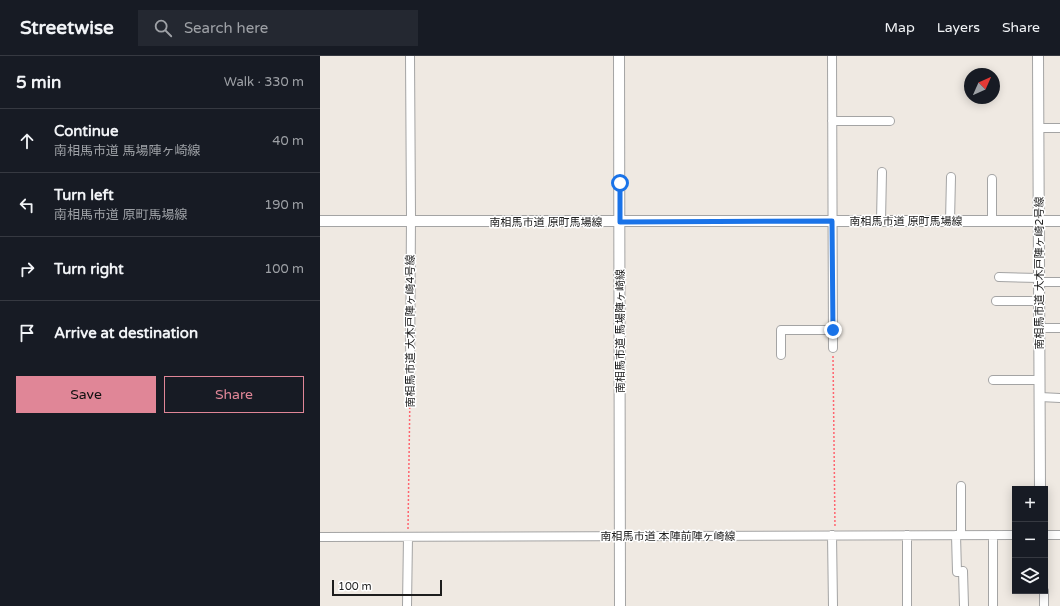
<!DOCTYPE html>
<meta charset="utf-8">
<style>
:root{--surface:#171b24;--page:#242831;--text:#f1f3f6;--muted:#9ea1a6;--line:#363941;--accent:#e08697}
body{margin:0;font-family:"Varela Round","Noto Sans JP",sans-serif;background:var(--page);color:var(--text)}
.controls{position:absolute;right:12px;bottom:12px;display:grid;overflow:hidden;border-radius:0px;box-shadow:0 2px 10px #0003}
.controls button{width:36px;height:36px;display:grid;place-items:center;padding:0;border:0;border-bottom:1px solid var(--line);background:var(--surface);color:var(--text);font:20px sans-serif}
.compass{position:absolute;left:644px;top:12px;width:36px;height:36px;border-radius:50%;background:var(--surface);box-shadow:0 2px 10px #0003;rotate:45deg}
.scale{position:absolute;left:12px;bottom:10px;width:110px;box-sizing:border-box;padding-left:4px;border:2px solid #1d1d1d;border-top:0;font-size:11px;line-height:14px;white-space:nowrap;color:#1d1d1d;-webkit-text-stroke:3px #fff;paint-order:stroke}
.stop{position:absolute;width:12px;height:12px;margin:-9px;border:3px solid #1a73e8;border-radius:50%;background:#fff}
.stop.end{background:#1a73e8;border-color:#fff;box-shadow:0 1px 4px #0008}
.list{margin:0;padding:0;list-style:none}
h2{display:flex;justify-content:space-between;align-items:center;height:52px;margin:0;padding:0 16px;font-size:17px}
h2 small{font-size:13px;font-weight:400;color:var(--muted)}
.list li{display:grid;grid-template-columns:26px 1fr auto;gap:12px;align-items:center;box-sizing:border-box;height:64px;padding:0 16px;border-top:1px solid var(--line)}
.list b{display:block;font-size:15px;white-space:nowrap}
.list p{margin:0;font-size:13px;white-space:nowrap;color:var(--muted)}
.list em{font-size:13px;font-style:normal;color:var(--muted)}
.actions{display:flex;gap:8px;padding:12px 16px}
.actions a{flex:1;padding:9px 0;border:1px solid var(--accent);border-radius:0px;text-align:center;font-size:14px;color:var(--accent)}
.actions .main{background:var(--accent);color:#111}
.icon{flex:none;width:22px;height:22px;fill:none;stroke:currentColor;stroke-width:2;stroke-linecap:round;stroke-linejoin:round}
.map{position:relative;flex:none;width:740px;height:550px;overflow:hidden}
header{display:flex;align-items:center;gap:24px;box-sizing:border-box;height:56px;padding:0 20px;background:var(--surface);border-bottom:1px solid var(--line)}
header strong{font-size:19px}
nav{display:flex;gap:22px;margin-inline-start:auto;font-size:14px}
.search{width:280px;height:36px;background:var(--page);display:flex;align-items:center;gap:10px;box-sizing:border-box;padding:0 14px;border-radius:0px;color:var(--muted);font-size:15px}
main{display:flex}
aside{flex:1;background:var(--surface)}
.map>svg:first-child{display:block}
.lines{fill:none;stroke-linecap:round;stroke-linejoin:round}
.minor-casing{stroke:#a4a4a4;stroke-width:10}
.tertiary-casing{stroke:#a4a4a4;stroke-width:12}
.path{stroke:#ff646e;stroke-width:1.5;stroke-dasharray:2 2;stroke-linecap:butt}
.minor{stroke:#fff;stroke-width:8}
.tertiary{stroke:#fff;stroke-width:10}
.route{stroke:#1a73e8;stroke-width:5}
.labels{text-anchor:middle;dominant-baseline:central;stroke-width:3;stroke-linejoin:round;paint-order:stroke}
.street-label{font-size:11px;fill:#1d1d1d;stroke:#fff}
</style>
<header>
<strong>Streetwise</strong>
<div class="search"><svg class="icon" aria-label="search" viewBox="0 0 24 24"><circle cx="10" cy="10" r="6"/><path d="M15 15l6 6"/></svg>Search here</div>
<nav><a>Map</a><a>Layers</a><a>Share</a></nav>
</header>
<main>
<aside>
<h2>5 min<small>Walk · 330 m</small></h2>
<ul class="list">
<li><svg class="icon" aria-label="ahead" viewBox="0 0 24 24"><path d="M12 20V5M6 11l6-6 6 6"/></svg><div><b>Continue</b><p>南相馬市道 馬場陣ヶ崎線</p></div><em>40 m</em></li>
<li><svg class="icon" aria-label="left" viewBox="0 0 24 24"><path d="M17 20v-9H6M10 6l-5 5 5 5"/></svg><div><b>Turn left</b><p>南相馬市道 原町馬場線</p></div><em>190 m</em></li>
<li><svg class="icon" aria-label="right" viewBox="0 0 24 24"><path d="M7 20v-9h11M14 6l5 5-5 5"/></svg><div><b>Turn right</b></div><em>100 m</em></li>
<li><svg class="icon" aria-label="arrive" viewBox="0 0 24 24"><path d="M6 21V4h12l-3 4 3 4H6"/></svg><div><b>Arrive at destination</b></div></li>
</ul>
<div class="actions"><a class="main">Save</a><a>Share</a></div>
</aside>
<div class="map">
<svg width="740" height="550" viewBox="0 0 740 550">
<rect width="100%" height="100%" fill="#efe9e2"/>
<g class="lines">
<g class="minor-casing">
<path id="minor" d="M512 0 513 292
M512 65H570
M718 72H740
M561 165 562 116
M630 165 631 121
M672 165V123
M679 221 719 222
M719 226H740
M676 245H719
M719 272H740
M461 299V274H513
M673 324H719
M90 327 91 160 90 0
M720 341 740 342
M641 430V479
M512 479 513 550
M587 479V550
M636 479 637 516 643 515 644 550
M673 479V550
M725 479H740
M0 481 695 479
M724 535V550
M87 550 88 481"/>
</g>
<g class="tertiary-casing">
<path id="tertiary" d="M299 0 300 550
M718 0 720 433
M0 165H740"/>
</g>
<path class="path" d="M513 300 515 472
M88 473 90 335"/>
<use href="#minor" class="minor"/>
<use href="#tertiary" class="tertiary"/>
</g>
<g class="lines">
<path class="route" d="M300 127V166L512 165 513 274"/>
</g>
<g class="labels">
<g class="street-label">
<text x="586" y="165">南相馬市道 原町馬場線</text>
<text x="226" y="166">南相馬市道 原町馬場線</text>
<text transform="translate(719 217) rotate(-90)">南相馬市道 大木戸陣ヶ崎2号線</text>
<text transform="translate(90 275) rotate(-90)">南相馬市道 大木戸陣ヶ崎4号線</text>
<text transform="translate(300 275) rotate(-90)">南相馬市道 馬場陣ヶ崎線</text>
<text x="348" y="480">南相馬市道 本陣前陣ヶ崎線</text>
</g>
</g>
</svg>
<div class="controls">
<button>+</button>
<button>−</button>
<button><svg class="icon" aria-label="layers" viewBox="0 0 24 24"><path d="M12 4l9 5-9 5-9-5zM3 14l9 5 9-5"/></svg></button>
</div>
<svg class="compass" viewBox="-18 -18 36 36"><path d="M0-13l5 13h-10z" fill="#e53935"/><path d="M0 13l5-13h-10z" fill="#9ea1a6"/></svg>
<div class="scale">100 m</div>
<div class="stop" style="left:300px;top:127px"></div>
<div class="stop end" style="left:513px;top:274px"></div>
</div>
</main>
